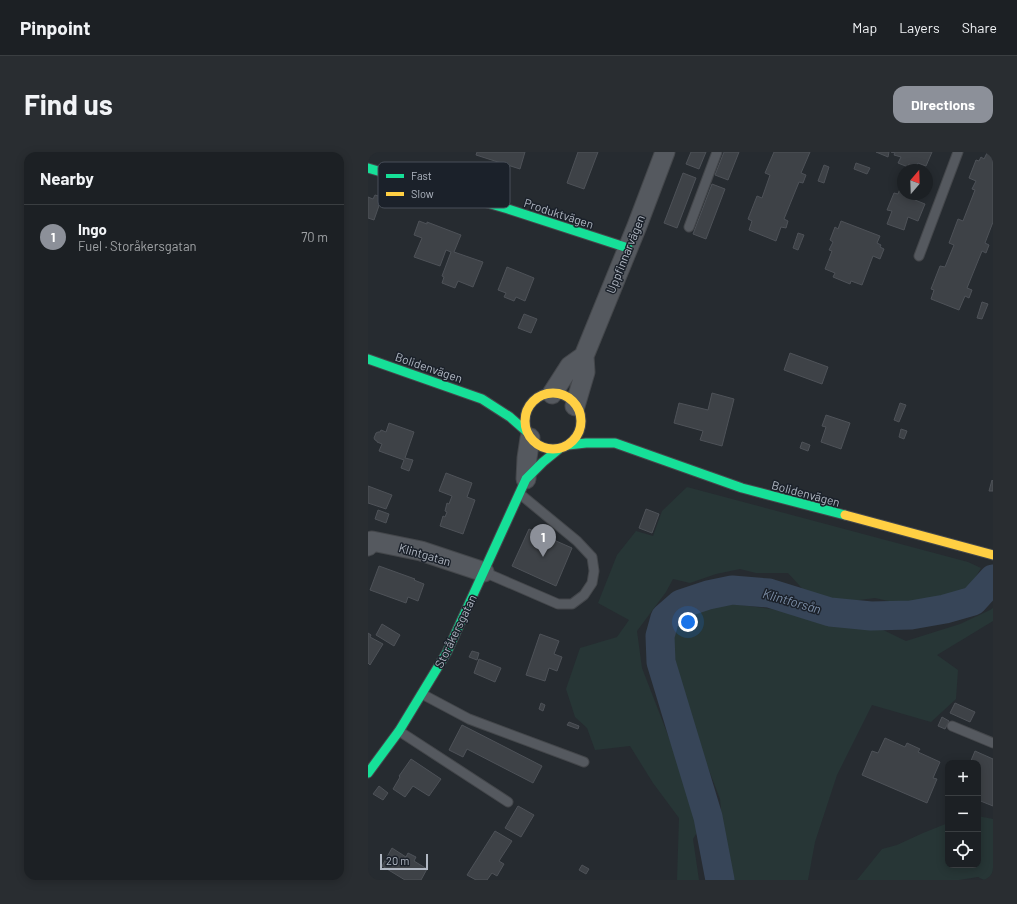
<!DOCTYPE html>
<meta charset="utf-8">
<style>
:root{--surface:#1c2024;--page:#292d31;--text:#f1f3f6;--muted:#a0a3a6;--line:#3a3e41;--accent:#8c9099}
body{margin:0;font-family:Barlow,sans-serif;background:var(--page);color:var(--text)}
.controls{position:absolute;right:12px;bottom:12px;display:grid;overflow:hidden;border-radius:8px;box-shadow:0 2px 10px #0003}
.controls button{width:36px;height:36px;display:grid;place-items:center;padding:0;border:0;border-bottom:1px solid var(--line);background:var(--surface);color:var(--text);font:20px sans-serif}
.compass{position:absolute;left:529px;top:12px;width:36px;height:36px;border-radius:50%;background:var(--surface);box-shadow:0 2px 10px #0003;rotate:19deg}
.scale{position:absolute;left:12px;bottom:10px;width:48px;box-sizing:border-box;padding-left:4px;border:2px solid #b0b7c2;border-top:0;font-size:11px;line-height:14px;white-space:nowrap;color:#b0b7c2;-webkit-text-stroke:3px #1b212a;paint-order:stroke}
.you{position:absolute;left:320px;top:470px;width:14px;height:14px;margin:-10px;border:3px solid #fff;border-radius:50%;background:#1a73e8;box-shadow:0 0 0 6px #1a73e833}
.badge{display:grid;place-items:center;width:26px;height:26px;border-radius:50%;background:var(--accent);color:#fff;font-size:13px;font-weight:700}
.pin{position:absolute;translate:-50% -33px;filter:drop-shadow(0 1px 2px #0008)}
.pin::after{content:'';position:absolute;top:21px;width:14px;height:12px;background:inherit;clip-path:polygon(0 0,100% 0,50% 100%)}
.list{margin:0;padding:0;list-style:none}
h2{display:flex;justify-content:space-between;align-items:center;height:52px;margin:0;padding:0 16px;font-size:17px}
h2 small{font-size:13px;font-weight:400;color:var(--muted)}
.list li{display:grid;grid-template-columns:26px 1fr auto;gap:12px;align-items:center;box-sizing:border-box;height:64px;padding:0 16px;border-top:1px solid var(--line)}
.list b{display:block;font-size:15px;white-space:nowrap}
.list p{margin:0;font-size:13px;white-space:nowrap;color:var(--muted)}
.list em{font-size:13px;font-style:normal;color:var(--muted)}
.icon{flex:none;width:22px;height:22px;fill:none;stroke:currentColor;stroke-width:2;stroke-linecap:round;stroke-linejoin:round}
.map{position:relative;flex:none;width:625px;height:728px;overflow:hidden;border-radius:12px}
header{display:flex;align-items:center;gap:24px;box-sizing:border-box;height:56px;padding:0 20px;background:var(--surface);border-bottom:1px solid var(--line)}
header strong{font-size:19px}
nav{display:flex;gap:22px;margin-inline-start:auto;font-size:14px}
.intro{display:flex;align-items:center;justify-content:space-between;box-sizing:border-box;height:96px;padding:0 24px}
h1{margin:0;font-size:28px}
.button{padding:10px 18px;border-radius:12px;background:var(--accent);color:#fff;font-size:14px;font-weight:700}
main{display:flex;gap:24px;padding:0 24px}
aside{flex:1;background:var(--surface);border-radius:12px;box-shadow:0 2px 10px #0003}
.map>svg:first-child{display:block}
.green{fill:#273636}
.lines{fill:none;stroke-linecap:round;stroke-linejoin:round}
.river{stroke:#374558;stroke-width:29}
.building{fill:#3e4247;stroke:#4e5258}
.lane-casing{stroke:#44474b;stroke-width:11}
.street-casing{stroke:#44474b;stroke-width:21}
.fast-casing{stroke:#44474b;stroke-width:11}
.slow-casing{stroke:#44474b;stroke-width:11}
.lane{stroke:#55595f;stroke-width:9}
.street{stroke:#55595f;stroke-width:19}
.fast{stroke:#16e098;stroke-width:9}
.slow{stroke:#ffcf43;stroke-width:9}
.labels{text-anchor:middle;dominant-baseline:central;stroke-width:3;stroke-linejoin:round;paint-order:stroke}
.street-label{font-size:12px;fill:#b0b7c2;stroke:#1b212a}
.water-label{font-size:13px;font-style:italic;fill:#7c8ea7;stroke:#1b212a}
.key{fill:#1b212a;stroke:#484e58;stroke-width:1}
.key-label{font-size:11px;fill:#b0b7c2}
</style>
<header>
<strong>Pinpoint</strong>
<nav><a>Map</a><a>Layers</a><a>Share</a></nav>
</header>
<div class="intro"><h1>Find us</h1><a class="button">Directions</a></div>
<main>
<aside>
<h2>Nearby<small></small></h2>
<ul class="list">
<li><span class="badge">1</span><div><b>Ingo</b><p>Fuel · Storåkersgatan</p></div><em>70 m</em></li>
</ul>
</aside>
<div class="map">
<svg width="625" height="728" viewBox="0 0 625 728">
<rect width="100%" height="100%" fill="#262b30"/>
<path class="green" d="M319 335 600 410 613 416 601 436 575 446H563L538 453 507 446 468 451 442 445 420 421H388L372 417 348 422 322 431 305 427 298 440 269 479 274 516 315 622 333 674 325 687 331 728H309L311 666 285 631 262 594 227 598 219 576 207 565 198 537 212 496 249 485 261 468 230 451 249 403 268 379 285 384 294 359Z
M366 452 403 457 469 471 509 475 538 489 592 472 622 458 625 456V469L569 503 590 518 588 547 563 570 504 553 469 623 447 690 440 728H365L356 692 352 647 334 600 315 537 300 494 307 467 331 454Z
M610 664 625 667V728H616L610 725 591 728H489L514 697 529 693 555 681 580 671V713H610Z"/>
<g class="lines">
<path class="river" d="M352 728 340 665 293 510 292 484 297 466 313 452 340 443 364 438 401 441 462 460 503 464 543 463 577 457 605 449 625 427"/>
</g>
<path class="building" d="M109 0H157L152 17 108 3Z
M210 0H230L216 37 199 31Z
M323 0H338L331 17 318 12Z
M356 0H371L360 28 347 23Z
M406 0H442L433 21 438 23 435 31 431 30 416 67 420 69 418 76 413 75 408 89 381 78 384 69 380 67 389 44 394 46 402 23 397 21Z
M508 0H521L520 5Z
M523 0H564L558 14 550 11 548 15 541 12 540 15 530 11 533 5 526 3 527 1Z
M619 1 625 3V70L617 91 621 93 618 101 614 99 599 136 604 138 601 146 597 144 591 158 563 147 566 138 563 137 572 114 577 115 586 93 581 91 590 67 595 69 607 38 604 37 608 29 601 26 608 8 611 9 613 5 616 7Z
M488 11 502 16 499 22 486 17Z
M456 13 461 15 456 31 450 29Z
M315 21 328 26 309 76 296 71Z
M535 29V42H549L547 48 557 52 550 69 540 65 536 78 519 72 524 59 519 58 526 41 530 42Z
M344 32 357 37 338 87 325 82Z
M7 43 14 45 6 68 0 66V45L5 47Z
M51 69 59 72V70L93 83 86 100 115 110 105 135 90 129 87 136 74 131 76 125 74 124 83 100 78 98 72 114 46 105 54 86 46 83Z
M473 69 512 84 509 91 513 93 512 95 516 97 512 107 505 104 494 133 483 129 482 132 465 125 467 121 457 117 464 99 461 98 465 90 462 88 467 75 470 77Z
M430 81 436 83 430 98 425 96Z
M139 115 166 126 157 149 148 145 146 149 136 145 138 141 130 138Z
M614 150 620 152 614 167 609 166Z
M156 162 169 167 163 181 150 176Z
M422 201 460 215 454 232 416 218Z
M344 241 366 247 354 294 332 288 335 279 306 271 311 251 340 258Z
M532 251 538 253 531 270 526 268Z
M458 263 482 271 473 297 453 290 458 275 454 274Z
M21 271 46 280 37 306 45 308 41 319 33 316 36 308 11 299 14 292 9 290V289L7 288 6 286 8 281 10 280H12L13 278 18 280Z
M533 277 539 279 536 287 531 285Z
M434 290 442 293 440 299 432 296Z
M78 321 104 331 99 345 107 348 95 382 72 374 75 364 77 365 79 360 77 359 79 351 81 352 84 344 71 339Z
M624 328 625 329V339H621Z
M0 334 24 343 18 357 0 351Z
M278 357 291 362 284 381 271 376Z
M10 358 21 362 18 371 7 367Z
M161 377 204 396 188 434 144 414Z
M11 414 47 427 46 428 56 432 50 449 40 445 38 451 2 438Z
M14 472 32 483 26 494 8 483Z
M0 481 3 483 2 485 15 492 2 513 0 511Z
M172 482 191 489 186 502 194 505 189 519 181 516 177 529 158 523Z
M104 499 111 501 109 508 101 505Z
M111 507 133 516 127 530 106 521Z
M173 551 177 553 175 559 171 557Z
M587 551 607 560 602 570 582 561Z
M574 565 581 569 577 577 570 574Z
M201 570 211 574 210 577 199 573Z
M94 573 174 614 165 631 99 597 95 605 81 598Z
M517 586 537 595 539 591 552 597 550 600 572 610 565 626 569 627 559 651 494 623 504 599 510 601Z
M607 599 625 607V654L610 648V611H602Z
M43 607 73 627 61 644 45 634 37 645 25 637 32 625 31 624Z
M11 634 20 641 15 648 5 642Z
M150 654 166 663 153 685 137 676Z
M127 679 144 689 131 709 136 712 129 724 124 721 119 728H108L99 723Z
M24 696 38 705 40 701 48 705 46 709 59 717 53 728H37L14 714Z
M214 713 221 717 218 722 211 718Z"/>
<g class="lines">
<g class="lane-casing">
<path id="lane" d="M321 75 349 0
M551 104 590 0
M116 420 190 452H204L216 443 224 431 226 419 224 405 209 389 152 342
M54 542 101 567 216 610
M584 574 625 591
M31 579 140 650"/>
</g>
<g class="street-casing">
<path id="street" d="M184 242 202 214 216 204
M207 254 217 220 216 204 269 74 297 0
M158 327 159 306 162 286
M0 394 4 389 53 399 116 420"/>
</g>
<g class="fast-casing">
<path id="fast" d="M0 16 140 57 260 96
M0 207 114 247 142 265 159 280
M200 293 218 291H247L374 336 477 363
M0 621 31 579 79 500 158 327 175 310 191 297"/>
</g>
<g class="slow-casing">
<path id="slow" d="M157 269a28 28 0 1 1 56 0a28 28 0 1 1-56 0Z
M477 363 625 403"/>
</g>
<use href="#lane" class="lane"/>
<use href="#street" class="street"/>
<use href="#fast" class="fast"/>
<use href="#slow" class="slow"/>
</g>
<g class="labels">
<g class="street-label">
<text transform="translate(191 61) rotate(18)">Produktvägen</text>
<text transform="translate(257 102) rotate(-68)">Uppfinnarvägen</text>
<text transform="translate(61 215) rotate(19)">Bolidenvägen</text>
<text transform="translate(438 341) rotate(15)">Bolidenvägen</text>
<text transform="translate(57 402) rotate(16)">Klintgatan</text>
<text transform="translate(87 479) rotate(-64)">Storåkersgatan</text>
</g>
<g class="water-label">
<text transform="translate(424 449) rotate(16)">Klintforsån</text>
</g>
</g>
<rect x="10" y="10" width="132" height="46" rx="6" class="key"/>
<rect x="18" y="22" width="18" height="4" fill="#16e098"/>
<rect x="18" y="40" width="18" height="4" fill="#ffcf43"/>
<g class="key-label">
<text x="43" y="28">Fast</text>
<text x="43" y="46">Slow</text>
</g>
</svg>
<div class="controls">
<button>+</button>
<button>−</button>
<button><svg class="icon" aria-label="locate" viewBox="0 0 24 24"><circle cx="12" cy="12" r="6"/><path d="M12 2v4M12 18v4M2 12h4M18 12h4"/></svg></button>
</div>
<svg class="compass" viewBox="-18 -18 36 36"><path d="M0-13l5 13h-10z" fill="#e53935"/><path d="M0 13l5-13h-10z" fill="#a0a3a6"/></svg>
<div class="scale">20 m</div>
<div class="you"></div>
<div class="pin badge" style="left:175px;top:405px">1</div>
</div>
</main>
